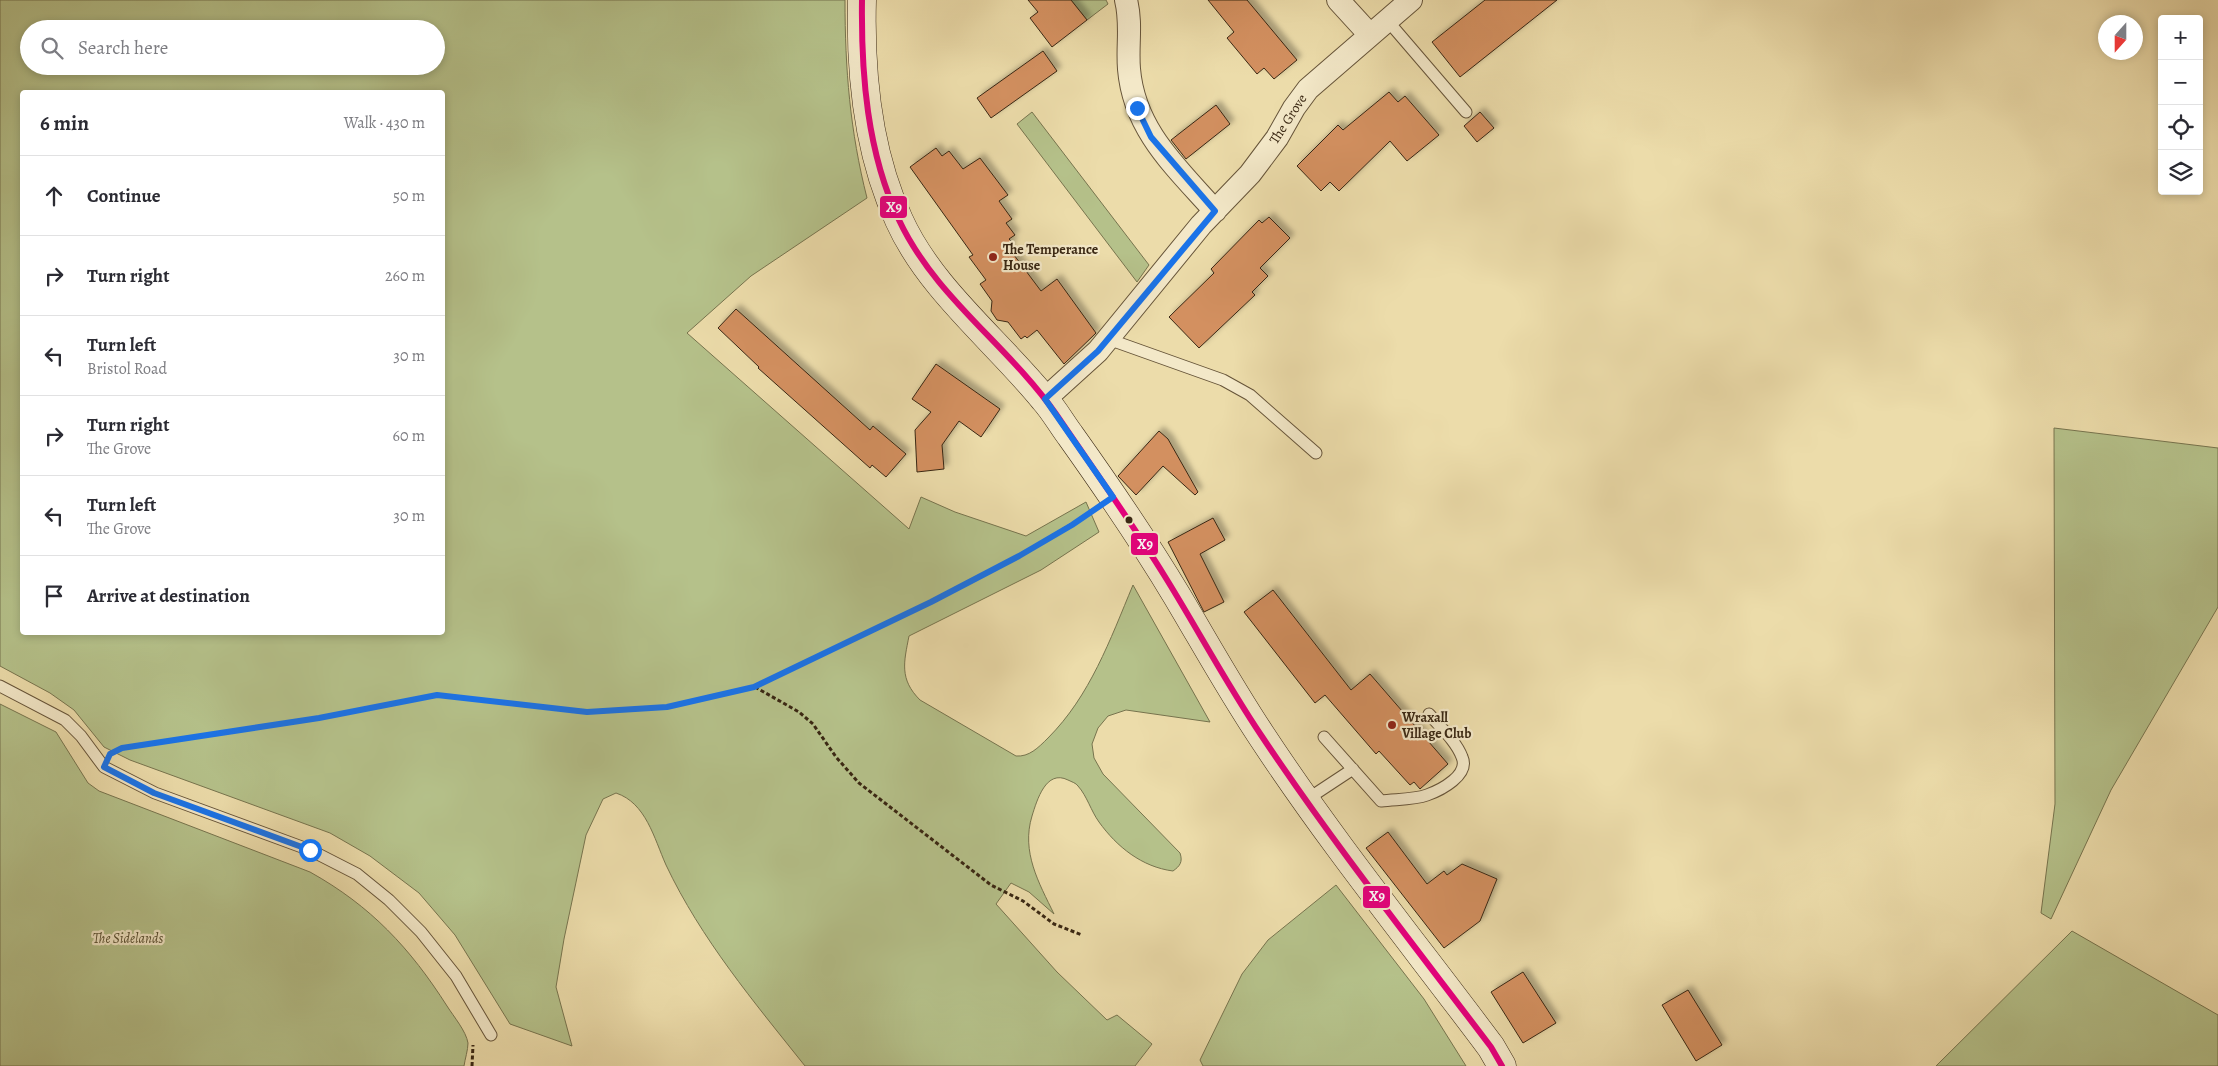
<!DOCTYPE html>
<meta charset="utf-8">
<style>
:root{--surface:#fff;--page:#f7f7f7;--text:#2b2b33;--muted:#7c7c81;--line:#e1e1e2}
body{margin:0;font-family:Alegreya,serif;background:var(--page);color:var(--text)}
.controls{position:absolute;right:15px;top:15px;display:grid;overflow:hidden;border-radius:5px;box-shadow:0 2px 8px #0003}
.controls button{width:45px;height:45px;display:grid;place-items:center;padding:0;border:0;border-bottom:1px solid var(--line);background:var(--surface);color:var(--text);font:25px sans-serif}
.compass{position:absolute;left:2098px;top:15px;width:45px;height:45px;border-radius:50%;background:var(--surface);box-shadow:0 2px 8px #0003;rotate:201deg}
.stop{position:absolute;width:15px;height:15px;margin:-11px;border:4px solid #1a73e8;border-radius:50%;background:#fff}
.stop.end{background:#1a73e8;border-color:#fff;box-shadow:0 1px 5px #0008}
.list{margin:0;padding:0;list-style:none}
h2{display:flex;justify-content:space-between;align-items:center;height:65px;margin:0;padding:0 20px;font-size:21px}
h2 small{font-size:16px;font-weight:400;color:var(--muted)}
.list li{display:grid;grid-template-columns:32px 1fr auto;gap:15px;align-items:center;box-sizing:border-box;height:80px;padding:0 20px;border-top:1px solid var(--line)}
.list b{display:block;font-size:19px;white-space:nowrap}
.list p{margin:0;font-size:16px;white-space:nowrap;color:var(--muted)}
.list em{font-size:16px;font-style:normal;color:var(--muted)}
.icon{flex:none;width:28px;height:28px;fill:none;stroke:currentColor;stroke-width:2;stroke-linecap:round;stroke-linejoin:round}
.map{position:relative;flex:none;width:2218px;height:1066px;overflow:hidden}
.search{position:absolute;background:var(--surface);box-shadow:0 2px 8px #0003;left:20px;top:20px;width:425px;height:55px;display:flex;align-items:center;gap:12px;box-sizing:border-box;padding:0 18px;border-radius:28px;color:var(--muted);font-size:19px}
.panel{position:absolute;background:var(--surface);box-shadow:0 2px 8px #0003;left:20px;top:90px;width:425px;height:545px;border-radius:5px}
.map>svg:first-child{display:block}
.green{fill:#b5c18a;stroke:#77744e;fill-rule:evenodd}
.building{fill:#d39060;stroke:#392713;filter:url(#shadow)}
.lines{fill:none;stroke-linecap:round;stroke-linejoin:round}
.lane-casing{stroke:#665439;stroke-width:13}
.street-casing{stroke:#665439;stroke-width:24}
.secondary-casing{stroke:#392713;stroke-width:29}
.path{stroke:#392713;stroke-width:3;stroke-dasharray:4 2.5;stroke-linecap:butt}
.lane{stroke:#f3e8c8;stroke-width:11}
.street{stroke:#f3e8c8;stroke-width:22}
.secondary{stroke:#f3e8c8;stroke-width:28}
.bus-1-casing{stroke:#f3e8c8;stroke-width:10}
.bus-1{stroke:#e5007d;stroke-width:6}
.route{stroke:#1a73e8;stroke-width:6}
.poi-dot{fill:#8f2418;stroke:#f3e8c8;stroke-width:2}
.bus-dot{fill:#392713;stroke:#f3e8c8;stroke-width:2}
.labels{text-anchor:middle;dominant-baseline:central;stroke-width:4.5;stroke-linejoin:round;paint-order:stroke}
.street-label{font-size:14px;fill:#392713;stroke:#f3e8c8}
.poi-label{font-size:14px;font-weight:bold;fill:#392713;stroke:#f3e8c8;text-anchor:start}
.park-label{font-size:14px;font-style:italic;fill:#584e31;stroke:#f3e8c8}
.line-badge{stroke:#f3e8c8;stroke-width:2}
.badge-label{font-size:14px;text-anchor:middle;font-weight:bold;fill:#fff}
</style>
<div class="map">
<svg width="2218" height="1066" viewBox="0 0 2218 1066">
<defs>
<filter id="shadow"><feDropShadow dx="4.5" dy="-4.5" stdDeviation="2.5" flood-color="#0004"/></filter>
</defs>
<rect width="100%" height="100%" fill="#ecdcaa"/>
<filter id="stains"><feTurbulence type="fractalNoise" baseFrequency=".004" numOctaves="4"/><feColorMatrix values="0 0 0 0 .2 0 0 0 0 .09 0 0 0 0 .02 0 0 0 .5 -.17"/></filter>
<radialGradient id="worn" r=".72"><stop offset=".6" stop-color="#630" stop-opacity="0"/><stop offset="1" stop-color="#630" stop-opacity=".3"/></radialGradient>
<path class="green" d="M0 0H845C845 69 850 131 867 198L751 276 687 333 909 529 921 497 955 512 1026 536 1086 502 1099 532 1041 570 909 636C904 662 899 679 920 700L1016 756C1029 757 1038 748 1048 738 1090 696 1110 640 1133 585L1210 722 1126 710 1108 716 1098 728 1092 744 1094 758 1103 774 1180 853C1183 862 1180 866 1173 871 1142 867 1117 847 1099 822 1091 811 1087 796 1078 786 1076 783 1072 782 1068 780 1046 769 1037 800 1032 816 1021 852 1039 883 1054 914L1029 892 1011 883 996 904 1057 972 1107 1020 1117 1015 1152 1044 1135 1066H805C754 1002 701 939 666 865 654 838 646 803 616 793L603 799 586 835 564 939 556 987 572 1046 510 1024 455 935 419 893 370 856 330 833 130 760 104 747 74 710 50 693 0 666ZM29 29H436V66H29ZM442 92V632H22V92Z
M1071 0H1106L1108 4 1087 20Z
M1032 112 1149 265 1137 282 1017 124Z
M2054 428 2218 448V607L2111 790 2051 919 2041 913 2055 804Z
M0 704 56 732 88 783 99 791 310 872C371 906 410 948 447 1006 454 1017 466 1031 468 1043 468 1050 465 1059 464 1066H0Z
M1336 885 1424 999 1466 1066H1203L1200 1060 1242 974 1268 940Z
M2072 931 2218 1015V1066H1936Z"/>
<path class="building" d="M1028 0H1071L1087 20 1052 47 1030 18 1038 12Z
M1208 0H1247L1297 60 1274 79 1264 68 1257 74 1227 38 1234 32Z
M1485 0H1557L1460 77 1432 42Z
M1043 51 1057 71 991 118 977 98Z
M1389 92 1398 102 1405 96 1439 135 1407 161 1390 141 1339 191 1330 182 1321 191 1297 166 1338 125 1343 130Z
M1216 105 1230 124 1186 159 1171 140Z
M1480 112 1494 128 1477 142 1464 126Z
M936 148 942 156 949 151 963 169 980 158 1008 195 999 201 1012 219 1006 223 1015 235 1009 239 1013 243 1008 247 1041 291 1057 279 1096 333 1064 364 1037 330 1027 338 1025 336 1021 339 1008 322 997 320 991 311 992 301 980 284 986 280 969 257 973 255 910 167Z
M1269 217 1290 238 1260 268 1268 276 1252 292 1255 295 1199 348 1169 317 1214 273 1211 269 1259 220 1262 223Z
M736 309 870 430 873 426 906 454 886 477 872 465 870 468 758 368 759 367 718 328Z
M936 364 1000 409 981 437 959 421 942 445 944 469 917 472 915 430 931 412 912 399Z
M1159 431 1168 439 1198 492 1195 495 1163 466 1136 495 1118 476Z
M1213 518 1225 540 1200 554 1224 602 1204 612 1168 542Z
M1273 590 1351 690 1370 674 1448 764 1420 789 1414 782 1410 785 1379 751 1376 754 1325 695 1315 703 1244 612Z
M1388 832 1427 884 1444 871 1447 875 1462 864 1497 879 1480 921 1444 948 1366 848Z
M1523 972 1556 1023 1523 1043 1491 992Z
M1688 990 1722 1045 1696 1061 1662 1005Z"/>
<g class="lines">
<g class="lane-casing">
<path id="lane" d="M1387 20 1466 112
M1108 339 1223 380 1250 395 1316 453
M0 686 65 720 81 736 104 767 155 793 310 850 357 874 389 900 421 932 456 976 491 1035
M1324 737 1381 801C1395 799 1413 800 1427 795 1441 790 1470 775 1462 757 1456 741 1440 727 1429 714
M1306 800 1353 769"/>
</g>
<g class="street-casing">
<path id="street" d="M1126 0C1132 24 1127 45 1129 69 1134 130 1176 167 1215 211
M1338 0 1370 35
M1045 399 1098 351 1201 225 1250 174 1277 138 1294 108 1308 89 1411 0"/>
</g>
<g class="secondary-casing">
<path id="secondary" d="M862 0C860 73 868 153 899 220 930 289 997 341 1044 399 1054 410 1061 423 1070 435 1107 487 1144 541 1177 596 1205 643 1231 690 1261 735 1332 843 1414 944 1491 1047L1502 1066"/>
</g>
<path class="path" d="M755 687 799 712 813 724 836 757 859 783 991 885 1023 901 1054 924 1082 935
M115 751 122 748 319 718 437 695 587 712 667 707 755 687 931 602 1019 556 1090 513
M472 1066 473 1045"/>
<use href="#lane" class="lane"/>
<use href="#street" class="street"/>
<use href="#secondary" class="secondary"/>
<g class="bus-1-casing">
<path id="bus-1" d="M862 0C861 74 867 152 899 220 935 297 1008 345 1056 414 1092 467 1130 520 1164 575 1197 628 1226 683 1261 735 1333 843 1413 944 1491 1047L1502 1066"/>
</g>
<use href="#bus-1" class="bus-1"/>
</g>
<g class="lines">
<path class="route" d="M310 850 154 793 104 767 110 754 122 748 319 718 437 695 587 712 667 707 754 687 931 602 1019 556 1072 525 1113 497 1045 399 1098 351 1215 211 1151 137 1137 108"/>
</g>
<g class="poi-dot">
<circle cx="993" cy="257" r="5"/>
<circle cx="1392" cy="725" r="5"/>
</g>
<circle class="bus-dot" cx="1129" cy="520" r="4.5"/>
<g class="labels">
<g class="street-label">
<text transform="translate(1288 119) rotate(-57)">The Grove</text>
</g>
<g class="poi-label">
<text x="1003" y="249">The Temperance<tspan x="1003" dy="16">House</tspan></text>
<text x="1402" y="717">Wraxall<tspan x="1402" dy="16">Village Club</tspan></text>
</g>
<g class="park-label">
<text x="128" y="938">The Sidelands</text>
</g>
</g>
<g class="line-badge">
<rect x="879" y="195" width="29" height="24" rx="5" fill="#e5007d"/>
<rect x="1130" y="532" width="29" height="24" rx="5" fill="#e5007d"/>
<rect x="1362" y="885" width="29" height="24" rx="5" fill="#e5007d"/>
</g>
<g class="badge-label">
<text x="894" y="212">X9</text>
<text x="1145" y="549">X9</text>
<text x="1377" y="901">X9</text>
</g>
<rect width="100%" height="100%" filter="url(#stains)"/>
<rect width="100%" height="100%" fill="url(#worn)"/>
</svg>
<div class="controls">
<button>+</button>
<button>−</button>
<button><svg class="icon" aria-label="locate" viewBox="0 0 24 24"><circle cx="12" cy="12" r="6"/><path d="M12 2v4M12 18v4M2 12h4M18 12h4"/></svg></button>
<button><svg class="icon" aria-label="layers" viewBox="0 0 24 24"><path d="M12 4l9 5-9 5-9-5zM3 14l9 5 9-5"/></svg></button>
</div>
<svg class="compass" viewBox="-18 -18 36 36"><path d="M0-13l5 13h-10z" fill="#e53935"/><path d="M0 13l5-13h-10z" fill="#7c7c81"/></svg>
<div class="stop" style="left:310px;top:850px"></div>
<div class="stop end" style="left:1137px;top:108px"></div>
<div class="search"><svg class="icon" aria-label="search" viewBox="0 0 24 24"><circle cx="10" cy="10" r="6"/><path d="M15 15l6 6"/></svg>Search here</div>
<section class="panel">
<h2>6 min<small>Walk · 430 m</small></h2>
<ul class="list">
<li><svg class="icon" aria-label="ahead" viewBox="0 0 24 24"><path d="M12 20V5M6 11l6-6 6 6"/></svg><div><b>Continue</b></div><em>50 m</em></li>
<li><svg class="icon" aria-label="right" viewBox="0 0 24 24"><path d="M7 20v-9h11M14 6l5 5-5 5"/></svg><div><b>Turn right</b></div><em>260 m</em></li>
<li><svg class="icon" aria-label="left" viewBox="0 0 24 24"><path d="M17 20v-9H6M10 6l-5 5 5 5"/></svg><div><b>Turn left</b><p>Bristol Road</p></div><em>30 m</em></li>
<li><svg class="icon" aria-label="right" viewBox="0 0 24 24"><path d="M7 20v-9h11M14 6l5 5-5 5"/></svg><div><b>Turn right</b><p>The Grove</p></div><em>60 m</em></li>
<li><svg class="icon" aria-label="left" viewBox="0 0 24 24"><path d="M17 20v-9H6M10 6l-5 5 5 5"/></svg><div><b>Turn left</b><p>The Grove</p></div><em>30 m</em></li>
<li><svg class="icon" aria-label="arrive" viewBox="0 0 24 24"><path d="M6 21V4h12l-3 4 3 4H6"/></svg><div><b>Arrive at destination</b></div></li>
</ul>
</section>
</div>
